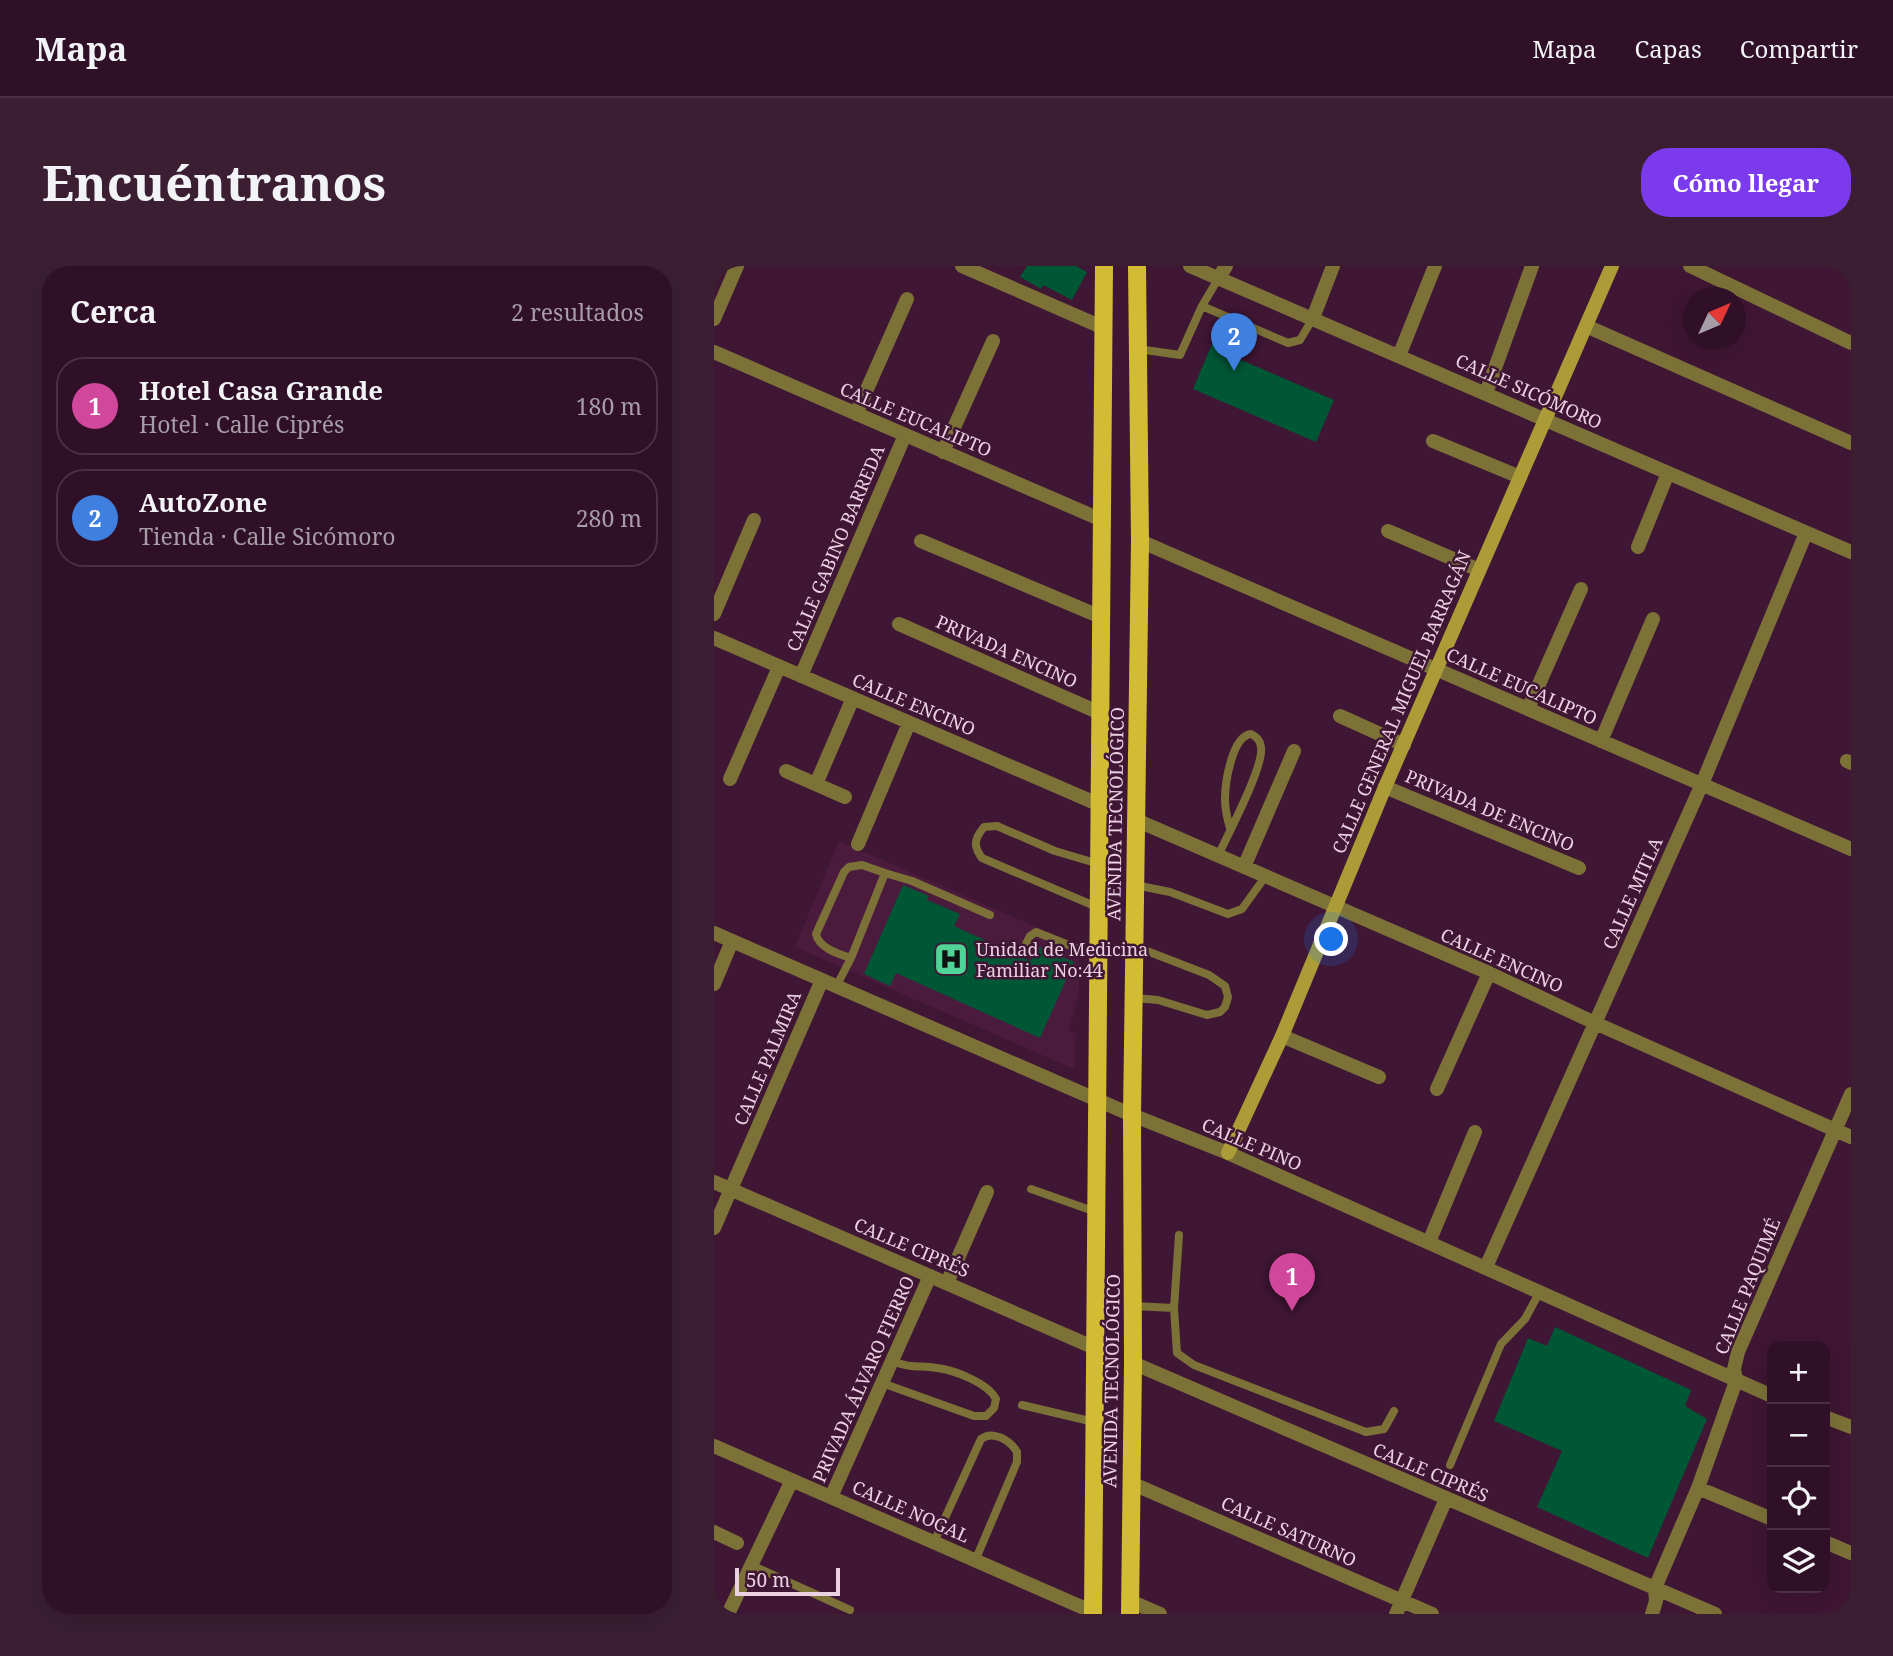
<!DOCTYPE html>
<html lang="es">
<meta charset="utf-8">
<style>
:root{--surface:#2f1026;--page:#3b1e32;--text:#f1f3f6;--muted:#a79da7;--line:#4a3043;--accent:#7c3aed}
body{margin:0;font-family:"Noto Serif",serif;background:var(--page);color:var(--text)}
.controls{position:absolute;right:21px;bottom:21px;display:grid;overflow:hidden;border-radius:14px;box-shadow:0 7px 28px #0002}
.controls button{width:63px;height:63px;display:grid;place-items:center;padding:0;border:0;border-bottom:2px solid var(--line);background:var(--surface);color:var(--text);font:35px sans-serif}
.compass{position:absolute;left:969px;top:21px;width:63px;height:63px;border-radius:50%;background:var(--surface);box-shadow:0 7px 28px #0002;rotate:46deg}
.scale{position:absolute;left:21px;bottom:18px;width:105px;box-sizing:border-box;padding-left:7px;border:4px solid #ecd1e2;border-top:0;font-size:19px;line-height:24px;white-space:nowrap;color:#ecd1e2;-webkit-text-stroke:5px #3f1633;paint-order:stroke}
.you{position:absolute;left:618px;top:674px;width:24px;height:24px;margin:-18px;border:5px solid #fff;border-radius:50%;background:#1a73e8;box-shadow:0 0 0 10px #1a73e833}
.badge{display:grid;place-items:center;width:46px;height:46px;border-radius:50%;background:var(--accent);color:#fff;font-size:23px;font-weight:700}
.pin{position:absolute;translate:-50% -58px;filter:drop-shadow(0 2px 4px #0008)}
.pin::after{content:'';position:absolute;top:37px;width:24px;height:21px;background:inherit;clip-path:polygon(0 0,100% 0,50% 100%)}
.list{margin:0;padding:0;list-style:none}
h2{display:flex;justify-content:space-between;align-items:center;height:91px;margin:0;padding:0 28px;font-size:30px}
h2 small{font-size:23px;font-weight:400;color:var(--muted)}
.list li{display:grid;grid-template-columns:46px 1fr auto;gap:21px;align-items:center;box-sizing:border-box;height:98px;margin:0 14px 14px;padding:0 14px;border:2px solid var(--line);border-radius:28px}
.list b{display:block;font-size:26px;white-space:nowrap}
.list p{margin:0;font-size:23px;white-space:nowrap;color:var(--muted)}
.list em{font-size:23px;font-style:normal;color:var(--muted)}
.icon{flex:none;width:38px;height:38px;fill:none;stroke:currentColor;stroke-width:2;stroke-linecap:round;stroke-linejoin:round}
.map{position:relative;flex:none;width:1137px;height:1348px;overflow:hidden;border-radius:28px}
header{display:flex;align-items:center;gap:42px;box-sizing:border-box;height:98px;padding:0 35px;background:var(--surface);border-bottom:2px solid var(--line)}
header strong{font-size:33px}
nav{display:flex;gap:38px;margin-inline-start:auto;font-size:24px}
.intro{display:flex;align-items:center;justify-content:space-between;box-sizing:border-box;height:168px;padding:0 42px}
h1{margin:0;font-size:49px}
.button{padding:18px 32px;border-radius:28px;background:var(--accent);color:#fff;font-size:24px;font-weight:700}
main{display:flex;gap:42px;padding:0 42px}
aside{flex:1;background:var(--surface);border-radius:28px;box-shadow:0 7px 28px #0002}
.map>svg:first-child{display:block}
.built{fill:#4b1b3e}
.building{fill:#005736}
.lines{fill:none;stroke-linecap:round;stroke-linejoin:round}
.service{stroke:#7c7238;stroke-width:8}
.minor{stroke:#7c7238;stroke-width:14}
.tertiary{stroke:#7c7238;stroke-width:14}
.secondary{stroke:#ac9c38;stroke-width:14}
.primary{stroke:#d2bc33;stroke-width:18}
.labels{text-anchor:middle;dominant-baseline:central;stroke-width:5;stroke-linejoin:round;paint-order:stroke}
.street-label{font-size:18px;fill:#ecd1e2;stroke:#3f1633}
.poi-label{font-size:18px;fill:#ecd1e2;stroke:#3f1633;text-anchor:start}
</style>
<header>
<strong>Mapa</strong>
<nav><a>Mapa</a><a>Capas</a><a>Compartir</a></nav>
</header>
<div class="intro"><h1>Encuéntranos</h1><a class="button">Cómo llegar</a></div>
<main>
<aside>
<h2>Cerca<small>2 resultados</small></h2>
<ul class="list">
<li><span class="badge" style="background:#d1479c">1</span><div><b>Hotel Casa Grande</b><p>Hotel · Calle Ciprés</p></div><em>180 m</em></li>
<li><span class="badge" style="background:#3f7fe0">2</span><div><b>AutoZone</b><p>Tienda · Calle Sicómoro</p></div><em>280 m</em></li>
</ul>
</aside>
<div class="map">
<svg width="1137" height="1348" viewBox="0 0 1137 1348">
<rect width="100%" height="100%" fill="#3f1633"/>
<path class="built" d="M125 575 366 680 365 727 355 764 362 768 360 803 81 681Z"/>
<path class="building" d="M313 0H362L373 6 358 34 329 19 327 23 306 11Z
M504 64 513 88 620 134 602 176 479 123Z
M189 619 215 630 213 634 246 648 240 660 317 695 323 680 360 696 326 772 182 707 176 720 150 708Z
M841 1061 977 1124 971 1140 993 1153 934 1292 823 1241 848 1185 780 1155 814 1072 833 1080Z"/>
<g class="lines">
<path class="service" d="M488 40 504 13
M424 83 466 89 488 40 574 77 586 74 599 52
M504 590C514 568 550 501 547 481 546 474 543 471 537 468 518 470 511 517 511 533 511 544 513 552 516 562
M148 599 171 607 137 692C124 688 105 682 102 668L130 606 135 601Z
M171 607 198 615 276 649
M421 619 456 626 514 648 528 643 551 611
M383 641 268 592C259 580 260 573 270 561L283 560 341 585 385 598
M311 680 316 670 322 666 385 691
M420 680 495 709 511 720 514 731 511 741 506 746 493 749 444 734 421 732
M122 721 137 692
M317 923 382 946
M419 1040 460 1042 463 1087 480 1099 652 1166 670 1163 680 1145
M460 1042 465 969
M168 1117 260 1150H272L280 1142 282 1133C274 1117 240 1104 223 1102 204 1099 199 1103 178 1095
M308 1139 380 1156
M736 1199 787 1078 811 1053 826 1025
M220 1276 267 1173C279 1164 296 1174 303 1186V1196L261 1295
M37 1299 136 1344"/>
<path class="minor" d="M248 0 390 62
M976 0 1137 77
M504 13 512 0
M599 52 619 0
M0 53 23 0
M872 60 1137 177
M0 86 388 254
M685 90 721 0
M772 127 818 0
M142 148 193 33
M719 175 806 211
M229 186 279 75
M674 265 765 304
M207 275 387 351
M426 275 1137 583
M924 281 954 207
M0 348 40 254
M185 358 386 447
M0 372 386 539
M87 410 191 169
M814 443 867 323
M626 450 690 479
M887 475 939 353
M1133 495 1137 497
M72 505 131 531
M16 513 65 401
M102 518 139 432
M671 521 865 602
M422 554 775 707 881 757 1137 871
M144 578 195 457
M530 601 580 485
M0 718 18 675
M568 770 665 811
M723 823 775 707
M0 962 108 714
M715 976 761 866
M772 1001 988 518 1092 267
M233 1017 273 926
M419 1097 1001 1348
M0 1180 379 1346
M417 1217 718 1348
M984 1222 1058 1253
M117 1231 216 1010
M0 1266 23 1277
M1111 1276 1137 1287
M416 1335 446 1348
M14 1348 78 1214
M682 1348 732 1233
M938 1348 942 1335 941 1322 984 1222 1022 1115 1020 1103 1024 1086 1137 828"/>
<path class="tertiary" d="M476 0 1137 286
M0 667 418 849 514 887 1058 1130
M0 916 381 1082
M1111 1151 1137 1161"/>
<path class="secondary" d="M514 887 568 770 671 521 898 0"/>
<path class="primary" d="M379 1348 390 0
M416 1348 419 1097 418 849 426 275 423 0"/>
</g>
<defs>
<g id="hospital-square" transform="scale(1.75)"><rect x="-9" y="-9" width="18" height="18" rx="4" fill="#52d397" stroke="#3f1633"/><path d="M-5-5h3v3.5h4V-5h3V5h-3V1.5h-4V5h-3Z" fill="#111"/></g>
</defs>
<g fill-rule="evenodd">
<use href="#hospital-square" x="237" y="693"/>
</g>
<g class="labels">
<g class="street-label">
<text transform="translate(815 125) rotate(24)">CALLE SICÓMORO</text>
<text transform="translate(202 153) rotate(23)">CALLE EUCALIPTO</text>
<text transform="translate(121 282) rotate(-67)">CALLE GABINO BARREDA</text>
<text transform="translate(293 385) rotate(24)">PRIVADA ENCINO</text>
<text transform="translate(808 420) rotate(24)">CALLE EUCALIPTO</text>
<text transform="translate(687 436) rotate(-67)">CALLE GENERAL MIGUEL BARRAGÁN</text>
<text transform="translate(200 438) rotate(23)">CALLE ENCINO</text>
<text transform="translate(776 544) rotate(23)">PRIVADA DE ENCINO</text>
<text transform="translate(401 548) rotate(-89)">AVENIDA TECNOLÓGICO</text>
<text transform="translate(918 627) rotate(-66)">CALLE MITLA</text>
<text transform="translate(788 694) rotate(24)">CALLE ENCINO</text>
<text transform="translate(53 792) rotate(-67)">CALLE PALMIRA</text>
<text transform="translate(538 878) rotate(23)">CALLE PINO</text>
<text transform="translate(198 981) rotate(23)">CALLE CIPRÉS</text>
<text transform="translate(1033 1020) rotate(-68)">CALLE PAQUIMÉ</text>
<text transform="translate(149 1113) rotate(-66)">PRIVADA ÁLVARO FIERRO</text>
<text transform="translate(397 1115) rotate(-89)">AVENIDA TECNOLÓGICO</text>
<text transform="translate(717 1206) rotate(23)">CALLE CIPRÉS</text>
<text transform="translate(197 1245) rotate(24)">CALLE NOGAL</text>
<text transform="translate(575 1265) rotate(24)">CALLE SATURNO</text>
</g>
<g class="poi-label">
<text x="262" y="683">Unidad de Medicina<tspan x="262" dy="21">Familiar No:44</tspan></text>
</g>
</g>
</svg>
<div class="controls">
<button>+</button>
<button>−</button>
<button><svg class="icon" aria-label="locate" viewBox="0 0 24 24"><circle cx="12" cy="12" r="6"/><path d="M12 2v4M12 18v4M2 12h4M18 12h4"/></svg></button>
<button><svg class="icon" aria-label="layers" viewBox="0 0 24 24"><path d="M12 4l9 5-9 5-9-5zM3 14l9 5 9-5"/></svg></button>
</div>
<svg class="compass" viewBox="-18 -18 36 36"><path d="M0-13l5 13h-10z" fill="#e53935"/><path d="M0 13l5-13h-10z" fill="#a79da7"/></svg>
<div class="scale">50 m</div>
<div class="you"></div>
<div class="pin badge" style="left:578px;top:1045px;background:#d1479c">1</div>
<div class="pin badge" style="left:520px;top:105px;background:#3f7fe0">2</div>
</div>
</main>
